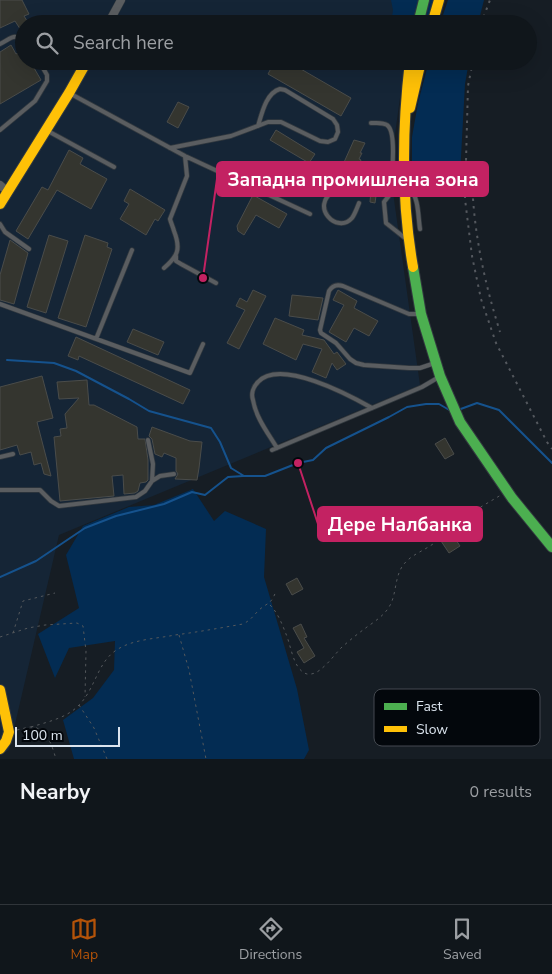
<!DOCTYPE html>
<meta charset="utf-8">
<style>
:root{--surface:#10161b;--page:#191f24;--text:#f1f3f6;--muted:#9c9fa3;--line:#30353a;--accent:#b45309}
body{margin:0;font-family:"Nunito Sans",sans-serif;background:var(--page);color:var(--text)}
.scale{position:absolute;left:15px;bottom:12px;width:105px;box-sizing:border-box;padding-left:5px;border:2px solid #dbe4ee;border-top:0;font-size:14px;line-height:18px;white-space:nowrap;color:#dbe4ee;-webkit-text-stroke:4px #03070c;paint-order:stroke}
.list{margin:0;padding:0;list-style:none}
h2{display:flex;justify-content:space-between;align-items:center;height:65px;margin:0;padding:0 20px;font-size:21px}
h2 small{font-size:16px;font-weight:400;color:var(--muted)}
.icon{flex:none;width:28px;height:28px;fill:none;stroke:currentColor;stroke-width:2;stroke-linecap:round;stroke-linejoin:round}
.map{position:relative;flex:none;width:552px;height:759px;overflow:hidden}
.search{position:absolute;background:var(--surface);box-shadow:0 5px 20px #0002;left:15px;right:15px;top:15px;height:55px;display:flex;align-items:center;gap:12px;box-sizing:border-box;padding:0 18px;border-radius:28px;color:var(--muted);font-size:19px}
.sheet{height:145px;background:var(--surface)}
nav{display:flex;justify-content:space-around;align-items:center;box-sizing:border-box;height:70px;border-top:1px solid var(--line);background:var(--surface);font-size:14px;color:var(--muted)}
nav a{display:grid;justify-items:center;gap:2px}
nav .on{color:var(--accent)}
.map>svg:first-child{display:block}
.built{fill:#152536}
.green{fill:#032c53}
.lines{fill:none;stroke-linecap:round;stroke-linejoin:round}
.stream{stroke:#15528d;stroke-width:2}
.building{fill:#34352f;stroke:#4a4c4a}
.lane-casing{stroke:#32393f;stroke-width:5.5}
.street-casing{stroke:#32393f;stroke-width:9}
.fast-casing{stroke:#32393f;stroke-width:12}
.slow-casing{stroke:#32393f;stroke-width:12}
.path{stroke:#54585c;stroke-width:1;stroke-dasharray:2.5 4;stroke-linecap:butt}
.lane{stroke:#5a5d60;stroke-width:4}
.street{stroke:#5a5d60;stroke-width:8}
.fast{stroke:#4caf50;stroke-width:10}
.slow{stroke:#ffc107;stroke-width:10}
.rail{stroke:#54585e;stroke-width:2;stroke-dasharray:2.5 5;stroke-linecap:butt}
.key{fill:#03070c;stroke:#444950;stroke-width:1}
.key-label{font-size:14px;fill:#dbe4ee}
.leader{fill:none;stroke:#c32262;stroke-width:2}
.callout-dot{fill:#c32262;stroke:#03070c;stroke-width:2}
.callout{fill:#c32262;stroke:#c32262;stroke-width:2}
.callout-label{font-size:19px;text-anchor:middle;font-weight:bold;fill:#fff}
</style>
<div class="map">
<svg width="552" height="759" viewBox="0 0 552 759">
<rect width="100%" height="100%" fill="#161d24"/>
<path class="built" d="M0 0H419L413 24H24V61H405L390 171 420 385 59 535 9 750 0 755Z"/>
<path class="green" d="M391 0H419L413 24H391L393 10Z
M424 0H439L432 24H418Z
M448 0H484L478 24H440Z
M429 61H469L465 84 460 175C437 180 434 183 412 171V137L418 103Z
M193 489 214 521 225 511 266 529 264 577 297 689 309 750 304 759H74L63 720 93 698 114 670 115 641 69 648 55 678 38 634 79 608 66 555 83 526 129 507 154 505Z"/>
<g class="lines">
<path class="stream" d="M7 360 54 363 76 371 129 399 149 411 211 428 220 442 231 468 244 476H265L298 463 313 460 326 448 389 417 407 407 426 404H439L451 411
M458 410 477 403 499 410 552 463
M0 577 36 561 85 528 116 516 164 504 192 492 205 495 228 477 243 476"/>
</g>
<path class="building" d="M0 0H22L29 14 24 16 29 24H24V35L15 21 0 28Z
M11 45 16 54 24 50V61H30L41 80 0 104V52Z
M275 61H287L351 98 341 116 268 74Z
M178 102 189 107 178 128 167 122Z
M276 130 315 154 309 163 270 140Z
M354 140 365 143 360 153H362L359 159 361 160 357 169 356 176 341 169Z
M69 150 83 158 80 164 107 179 91 209 57 190 28 239 16 231 42 187 48 190Z
M130 189 165 210 158 221 155 219 146 235 120 219 129 204 124 201Z
M377 189 375 203 370 202 371 190Z
M253 195 287 214 279 228 256 215 244 235 238 231 237 226Z
M49 235 68 241 46 313 27 307Z
M85 235 108 243 107 247 112 249 86 327 58 318Z
M10 240 28 253 14 304 0 300V275Z
M253 290 266 296 239 349 227 343 245 310 236 306 240 298 247 302Z
M338 290 357 301 354 308 378 321 369 336 354 328 346 342 329 332 344 305 333 300Z
M292 295 323 298 318 320 289 316Z
M275 318 304 330 302 335 324 340 334 354 337 352 346 364 337 370 332 363 326 378 312 372 322 349 303 344 296 360 263 344Z
M133 329 164 342 158 355 127 342Z
M76 337 190 390 183 404 79 356 78 360 68 356Z
M42 376 53 418 37 422 51 476 44 474 41 463 34 465 31 452 20 455 17 445 0 450V387Z
M87 380 89 405H94L137 427 138 439H145L148 460V480L146 482 140 483 138 491 135 493 124 494 123 475 112 476 114 496 60 501 54 437 61 436 60 429 67 428 65 414 79 398 59 399 57 382Z
M152 427 190 441 202 442 199 468 197 480 175 479 178 474 176 471V458L164 453 162 457 155 454 152 439 149 436Z
M445 438 454 454 445 459 435 444Z
M452 534 460 546 449 553 441 541Z
M297 578 303 589 292 595 286 584Z
M301 624 307 637 304 638 315 656 304 663 297 652 304 648 293 628Z"/>
<g class="lines">
<g class="lane-casing">
<path id="lane" d="M0 44C12 38 16 31 24 45
M71 94 185 156 310 214
M371 123C377 123 383 122 387 125 396 131 393 171 390 180
M0 130 35 101 47 81V75L39 61
M46 130 114 167
M170 148 231 136 268 122H281L320 141 328 142 335 139 338 132 337 125 333 119 285 90 280 89C266 93 262 113 258 126
M339 174C344 177 349 180 354 180 373 179 374 164 391 182
M403 178 384 202 386 223 405 238
M405 189H410C419 198 418 217 420 229
M359 203C357 208 355 214 352 218 337 235 309 206 334 191L392 183
M0 224 5 232 29 249
M176 256V261L181 264 216 283
M164 268C178 256 181 249 174 231 173 227 171 223 170 219L187 176 185 156
M0 304 190 373 203 344
M419 314H409L343 286C337 284 332 286 329 291L320 330 321 333 336 343 350 359 356 363 364 365 409 368H420L435 363
M96 339 132 250
M148 440 153 464 152 481
M277 448C268 433 256 418 253 400 251 394 253 387 258 382 280 358 349 395 372 408
M272 450 422 387 439 377
M0 457 13 454
M0 490H40L51 501 59 506 136 497 145 491 152 481 160 476 174 474"/>
</g>
<g class="street-casing">
<path id="street" d="M108 24 121 0
M0 185 8 192"/>
</g>
<g class="fast-casing">
<path id="fast" d="M418 24 424 0
M413 267 421 314 440 376 460 422 512 498 552 547"/>
</g>
<g class="slow-casing">
<path id="slow" d="M432 24 439 0
M410 61C402 129 401 199 413 267
M410 108 421 61
M0 204 69 93 87 61
M0 690 9 732 6 741 0 749"/>
</g>
<path class="path" d="M430 537 501 495
M270 605C278 613 282 624 286 634 291 645 293 670 307 674 312 675 318 672 321 669 329 663 335 654 342 647 349 641 356 635 363 630 372 623 383 617 389 607 397 595 394 576 404 564 413 553 427 550 438 540 442 537 444 532 446 528
M13 633 23 601 55 593
M179 635 189 670 206 759
M0 637 28 628 45 625 77 623 83 626 86 651 85 697
M79 705 94 728 107 759
M31 727C47 722 67 718 79 705 95 689 97 664 115 651 132 639 155 639 175 635 198 632 220 628 243 624 251 620 253 616 259 610 268 602 271 605 276 591
M17 730C21 729 25 728 29 727 47 726 52 746 56 759"/>
<use href="#lane" class="lane"/>
<use href="#street" class="street"/>
<use href="#fast" class="fast"/>
<use href="#slow" class="slow"/>
<path class="rail" d="M481 24 490 0
M473 61 468 86 465 199 472 256 481 299 496 343 547 442 552 449
M472 176C473 230 484 281 500 332"/>
</g>
<rect x="374" y="689" width="166" height="57" rx="8" class="key"/>
<rect x="384" y="703" width="23" height="7" fill="#4caf50"/>
<rect x="384" y="726" width="23" height="6" fill="#ffc107"/>
<g class="key-label">
<text x="416" y="711">Fast</text>
<text x="416" y="734">Slow</text>
</g>
<path class="leader" d="M203 278L217 179M298 463L318 524"/>
<g class="callout-dot">
<circle cx="203" cy="278" r="5"/>
<circle cx="298" cy="463" r="5"/>
</g>
<g class="callout">
<rect x="217" y="162" width="271" height="34" rx="5"/>
<rect x="318" y="507" width="164" height="34" rx="5"/>
</g>
<g class="callout-label">
<text x="353" y="186">Западна промишлена зона</text>
<text x="400" y="531">Дере Налбанка</text>
</g>
</svg>
<div class="scale">100 m</div>
<div class="search"><svg class="icon" aria-label="search" viewBox="0 0 24 24"><circle cx="10" cy="10" r="6"/><path d="M15 15l6 6"/></svg>Search here</div>
</div>
<section class="sheet">
<h2>Nearby<small>0 results</small></h2>
<ul class="list">
</ul>
</section>
<nav>
<a class="on"><svg class="icon" aria-label="map" viewBox="0 0 24 24"><path d="M3 6l6-2 6 2 6-2v14l-6 2-6-2-6 2zM9 4v14M15 6v14"/></svg>Map</a>
<a><svg class="icon" aria-label="directions" viewBox="0 0 24 24"><path d="M12 3l9 9-9 9-9-9zM9 14v-3h6M13 9l2 2-2 2"/></svg>Directions</a>
<a><svg class="icon" aria-label="saved" viewBox="0 0 24 24"><path d="M7 4h10v16l-5-4-5 4z"/></svg>Saved</a>
</nav>
